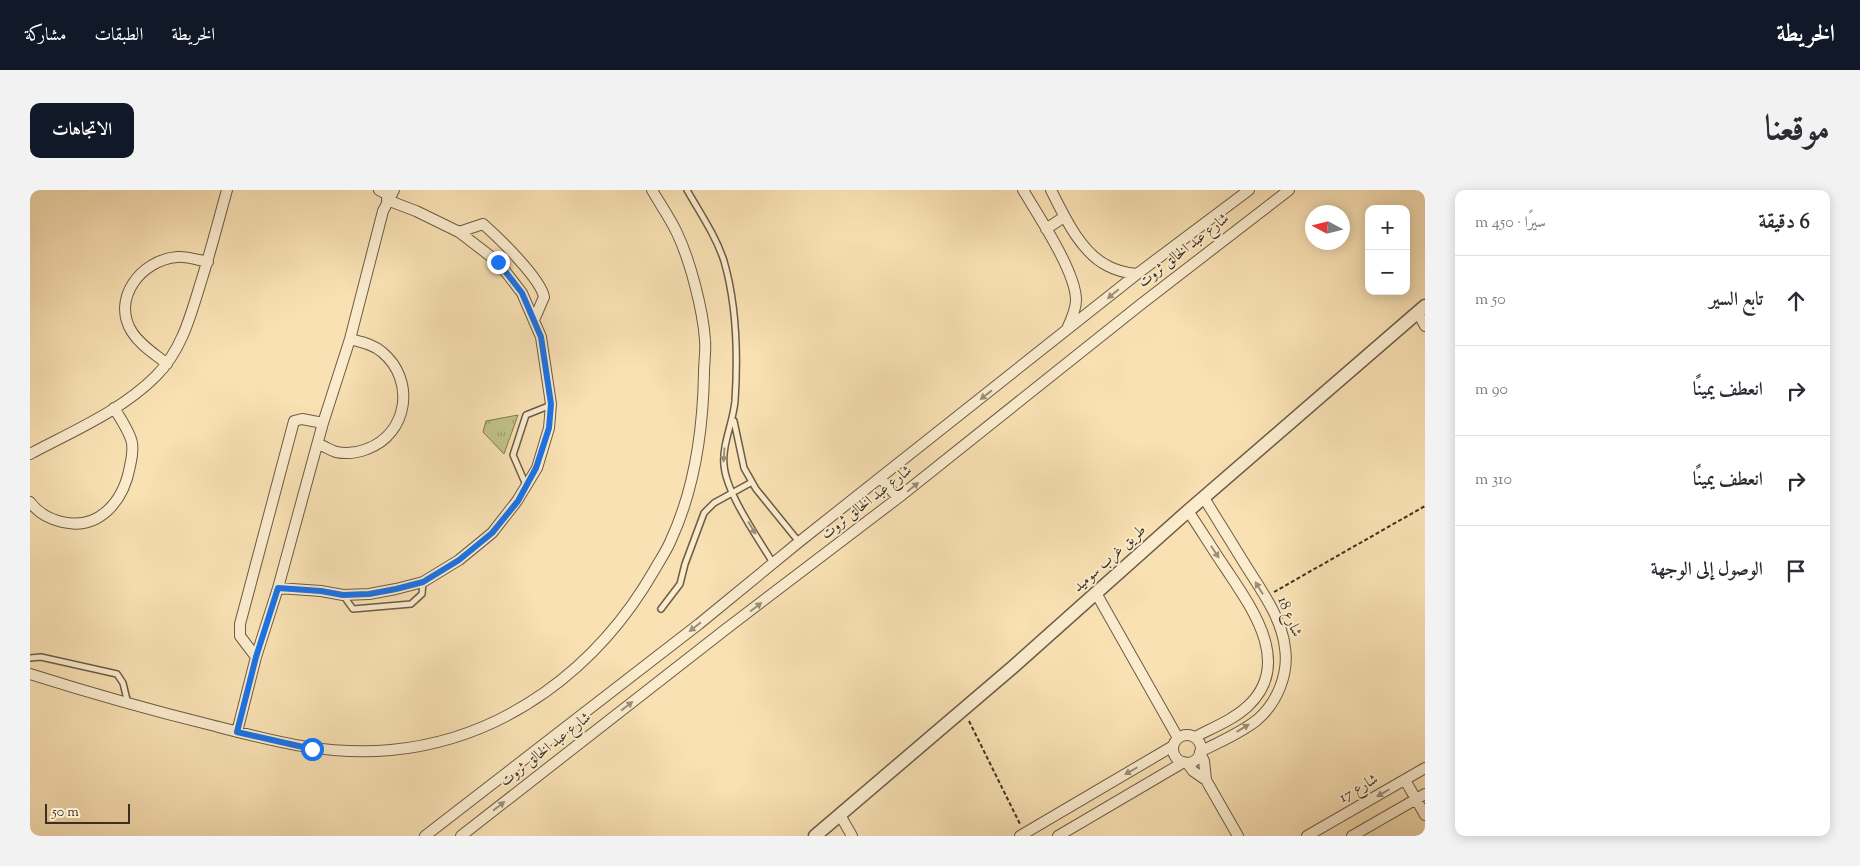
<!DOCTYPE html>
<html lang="ar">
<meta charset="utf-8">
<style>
:root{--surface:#fff;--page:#f2f2f3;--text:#2b2b33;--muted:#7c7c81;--line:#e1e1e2;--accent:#111827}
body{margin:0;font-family:"Sorts Mill Goudy",Amiri,serif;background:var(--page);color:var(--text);direction:rtl}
.controls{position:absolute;right:15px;top:15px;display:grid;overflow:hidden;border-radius:10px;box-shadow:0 2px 12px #0003}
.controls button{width:45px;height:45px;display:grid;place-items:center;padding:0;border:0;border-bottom:1px solid var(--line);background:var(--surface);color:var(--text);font:25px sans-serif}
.compass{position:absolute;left:1275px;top:15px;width:45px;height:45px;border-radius:50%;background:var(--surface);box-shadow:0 2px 12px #0003;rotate:277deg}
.scale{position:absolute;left:15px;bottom:12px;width:85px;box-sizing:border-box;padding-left:5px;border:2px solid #3c2f21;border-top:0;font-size:14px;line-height:18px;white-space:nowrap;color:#3c2f21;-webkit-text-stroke:4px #fbecce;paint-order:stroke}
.stop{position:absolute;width:15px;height:15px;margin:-11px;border:4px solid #1a73e8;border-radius:50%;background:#fff}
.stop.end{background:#1a73e8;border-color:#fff;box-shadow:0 1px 5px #0008}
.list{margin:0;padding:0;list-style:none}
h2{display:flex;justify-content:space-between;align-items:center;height:65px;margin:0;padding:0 20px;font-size:21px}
h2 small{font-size:16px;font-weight:400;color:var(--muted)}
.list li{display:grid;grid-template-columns:32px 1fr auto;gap:15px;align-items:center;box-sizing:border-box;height:90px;padding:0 20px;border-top:1px solid var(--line)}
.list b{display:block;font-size:19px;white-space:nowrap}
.list em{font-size:16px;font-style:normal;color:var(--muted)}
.icon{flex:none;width:28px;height:28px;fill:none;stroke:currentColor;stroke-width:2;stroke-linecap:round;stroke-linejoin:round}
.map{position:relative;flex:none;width:1395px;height:646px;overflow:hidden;direction:ltr;border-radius:10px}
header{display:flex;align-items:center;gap:30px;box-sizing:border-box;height:70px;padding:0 25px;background:var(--accent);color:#fff}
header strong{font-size:24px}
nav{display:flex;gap:28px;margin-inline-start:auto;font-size:18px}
.intro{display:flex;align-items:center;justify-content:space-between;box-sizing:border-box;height:120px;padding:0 30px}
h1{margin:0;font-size:35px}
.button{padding:12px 22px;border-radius:10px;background:var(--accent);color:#fff;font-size:18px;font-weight:700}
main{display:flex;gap:30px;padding:0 30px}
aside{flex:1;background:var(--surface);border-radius:10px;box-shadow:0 2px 12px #0003}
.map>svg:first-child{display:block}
.grass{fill:url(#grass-tufts);stroke:#7f7856}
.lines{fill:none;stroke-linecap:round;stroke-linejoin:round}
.service-casing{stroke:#6b5c46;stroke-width:8}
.minor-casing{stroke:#6b5c46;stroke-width:12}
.tertiary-casing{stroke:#6b5c46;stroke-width:15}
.path{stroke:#3c2f21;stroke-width:2;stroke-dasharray:4 2.5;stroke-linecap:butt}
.service{stroke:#fbecce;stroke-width:5}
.minor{stroke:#fbecce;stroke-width:10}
.tertiary{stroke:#fbecce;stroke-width:12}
.oneway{fill:#9c8e78}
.route{stroke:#1a73e8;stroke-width:6}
.labels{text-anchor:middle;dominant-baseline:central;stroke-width:4;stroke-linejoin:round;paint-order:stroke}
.street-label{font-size:15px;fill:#3c2f21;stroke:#fbecce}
</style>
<header>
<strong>الخريطة</strong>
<nav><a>الخريطة</a><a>الطبقات</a><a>مشاركة</a></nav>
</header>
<div class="intro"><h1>موقعنا</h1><a class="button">الاتجاهات</a></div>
<main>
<aside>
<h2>6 دقيقة<small>سيرًا · 450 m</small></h2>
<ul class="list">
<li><svg class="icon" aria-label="ahead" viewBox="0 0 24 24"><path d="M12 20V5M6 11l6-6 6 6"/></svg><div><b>تابع السير</b></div><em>50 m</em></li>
<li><svg class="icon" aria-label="right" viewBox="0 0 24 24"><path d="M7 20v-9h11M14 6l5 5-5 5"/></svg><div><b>انعطف يمينًا</b></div><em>90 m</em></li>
<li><svg class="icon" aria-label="right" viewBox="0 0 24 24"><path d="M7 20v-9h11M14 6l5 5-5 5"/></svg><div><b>انعطف يمينًا</b></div><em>310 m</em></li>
<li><svg class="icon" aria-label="arrive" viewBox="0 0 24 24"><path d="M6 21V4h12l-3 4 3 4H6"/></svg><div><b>الوصول إلى الوجهة</b></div></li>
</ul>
</aside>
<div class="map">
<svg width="1395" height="646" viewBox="0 0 1395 646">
<defs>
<pattern id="grass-tufts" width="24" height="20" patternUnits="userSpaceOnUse" patternTransform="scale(1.25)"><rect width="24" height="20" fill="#c2c28a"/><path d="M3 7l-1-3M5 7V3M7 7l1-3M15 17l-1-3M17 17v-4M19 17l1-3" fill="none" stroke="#9f9e70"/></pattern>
</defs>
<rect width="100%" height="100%" fill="#f9e1b4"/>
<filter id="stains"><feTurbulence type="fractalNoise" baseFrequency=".004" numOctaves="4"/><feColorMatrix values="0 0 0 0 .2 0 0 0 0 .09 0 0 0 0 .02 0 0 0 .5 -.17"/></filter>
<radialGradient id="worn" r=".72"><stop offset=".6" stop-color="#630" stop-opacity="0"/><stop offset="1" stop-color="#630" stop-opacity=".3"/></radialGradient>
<path class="grass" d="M488 225 474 264 453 242 456 231Z"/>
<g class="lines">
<g class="service-casing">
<path id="service" d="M657 0C670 23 686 46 694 71 707 116 708 165 705 211 703 233 692 254 694 275 696 303 728 348 743 373
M704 231 714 278 726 299 769 352
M496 295 483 265 496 225 521 215
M313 405 323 419 381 414 392 404 393 392
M631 419 650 394 655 374 674 323 684 313 722 292
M0 468 11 467 87 484 93 493 98 514"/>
</g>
<g class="minor-casing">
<path id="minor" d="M349 0 360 6
M993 0C1008 25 1046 82 1046 110 1046 120 1041 130 1037 139
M1021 0C1034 26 1051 63 1078 76 1087 81 1097 83 1107 84
M1016 39 1034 27
M429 42 453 34C468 47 511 89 514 107L504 130
M1388 123 1395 136
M137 174C125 164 110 155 102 142 81 109 111 70 147 67 156 66 168 70 178 72
M288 254C294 256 300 260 306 262 316 264 327 263 337 259 378 244 386 190 352 162 343 154 331 152 320 149
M0 264C43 241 91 221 126 186 151 161 160 128 170 95 180 64 188 32 197 0
M851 288 868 308
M0 312C8 323 19 329 32 332 70 341 94 310 100 276 102 268 103 260 102 253 100 242 90 228 84 218
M1158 321C1171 340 1183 360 1196 379 1222 418 1263 474 1218 516 1203 530 1182 538 1165 547
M248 398 291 401 313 405 339 404 366 399 393 392 429 370 462 343 487 311 507 278 519 238 521 214 511 147 492 103 468 72 429 42 386 21 357 10
M1066 403 1148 548
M226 467 210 446V434L264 231 272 229 293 233
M0 484C60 503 120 520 181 535 243 551 297 566 361 560 476 549 569 477 625 379 630 370 637 360 641 350 665 298 673 240 674 183 674 172 676 161 675 150 673 120 660 70 647 43 640 28 630 14 622 0
M207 542 226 467 248 398 293 233 320 149 353 21 364 0
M1143 559a14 14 0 1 1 28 0a14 14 0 1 1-28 0Z
M1170 562C1189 552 1211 543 1227 530 1247 513 1259 484 1255 458 1252 429 1232 401 1216 376 1202 353 1188 331 1174 308
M1170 563 1174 571 1176 590 1208 646
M1157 573 1163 581 1176 590
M1375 590 1395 625
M810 625 822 646
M395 646 669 434 769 352 1107 84 1219 0
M431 646 696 439 868 308 1110 115 1259 0
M990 646 1143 556
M1028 646 1154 572
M1277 646 1395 578
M1322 646 1395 604"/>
</g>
<g class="tertiary-casing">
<path id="tertiary" d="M785 646 983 477 1158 321 1395 116"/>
</g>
<path class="path" d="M1244 402 1395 316
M939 531 990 634"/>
<use href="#service" class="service"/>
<use href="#minor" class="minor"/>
<use href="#tertiary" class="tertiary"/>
</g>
<defs><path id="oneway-solid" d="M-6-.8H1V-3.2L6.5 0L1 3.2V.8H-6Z" transform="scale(1.25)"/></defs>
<g class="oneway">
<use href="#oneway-solid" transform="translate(1083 104) rotate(140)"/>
<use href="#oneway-solid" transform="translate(956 205) rotate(142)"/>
<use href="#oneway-solid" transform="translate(694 265) rotate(94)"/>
<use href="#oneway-solid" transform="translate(883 297) rotate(-39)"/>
<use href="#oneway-solid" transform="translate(722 338) rotate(59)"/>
<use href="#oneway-solid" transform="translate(1185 362) rotate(57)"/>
<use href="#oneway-solid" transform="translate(1229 398) rotate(-122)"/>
<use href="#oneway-solid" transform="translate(726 417) rotate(-37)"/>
<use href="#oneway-solid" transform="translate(665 437) rotate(142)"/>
<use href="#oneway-solid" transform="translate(597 516) rotate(-38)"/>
<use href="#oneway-solid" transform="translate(1213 538) rotate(-31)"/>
<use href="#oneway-solid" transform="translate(1101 581) rotate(150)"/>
<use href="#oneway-solid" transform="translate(1353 603) rotate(150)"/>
<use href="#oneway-solid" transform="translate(469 616) rotate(-38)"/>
</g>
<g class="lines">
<path class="route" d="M282 559 207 542 226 467 248 398 291 401 313 405 339 404 366 399 393 392 429 370 462 343 488 311 506 278 519 238 521 214 511 147 492 103 468 72"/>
</g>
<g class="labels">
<g class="street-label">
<text transform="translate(1154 61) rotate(-38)">شارع عبد الخالق ثروت</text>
<text transform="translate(837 313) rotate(-38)">شارع عبد الخالق ثروت</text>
<text transform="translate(1080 369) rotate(-42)">طريق غرب سوميد</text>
<text transform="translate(1259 427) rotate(68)">شارع 18</text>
<text transform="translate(516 560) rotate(-38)">شارع عبد الخالق ثروت</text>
<text transform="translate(1329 599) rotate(-30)">شارع 17</text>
</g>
</g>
<rect width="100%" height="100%" filter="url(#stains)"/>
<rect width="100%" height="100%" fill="url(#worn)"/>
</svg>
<div class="controls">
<button>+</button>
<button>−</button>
</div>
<svg class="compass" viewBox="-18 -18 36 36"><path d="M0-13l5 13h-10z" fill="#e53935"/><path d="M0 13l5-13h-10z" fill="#7c7c81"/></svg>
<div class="scale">50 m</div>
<div class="stop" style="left:282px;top:559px"></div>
<div class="stop end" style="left:468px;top:72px"></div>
</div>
</main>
